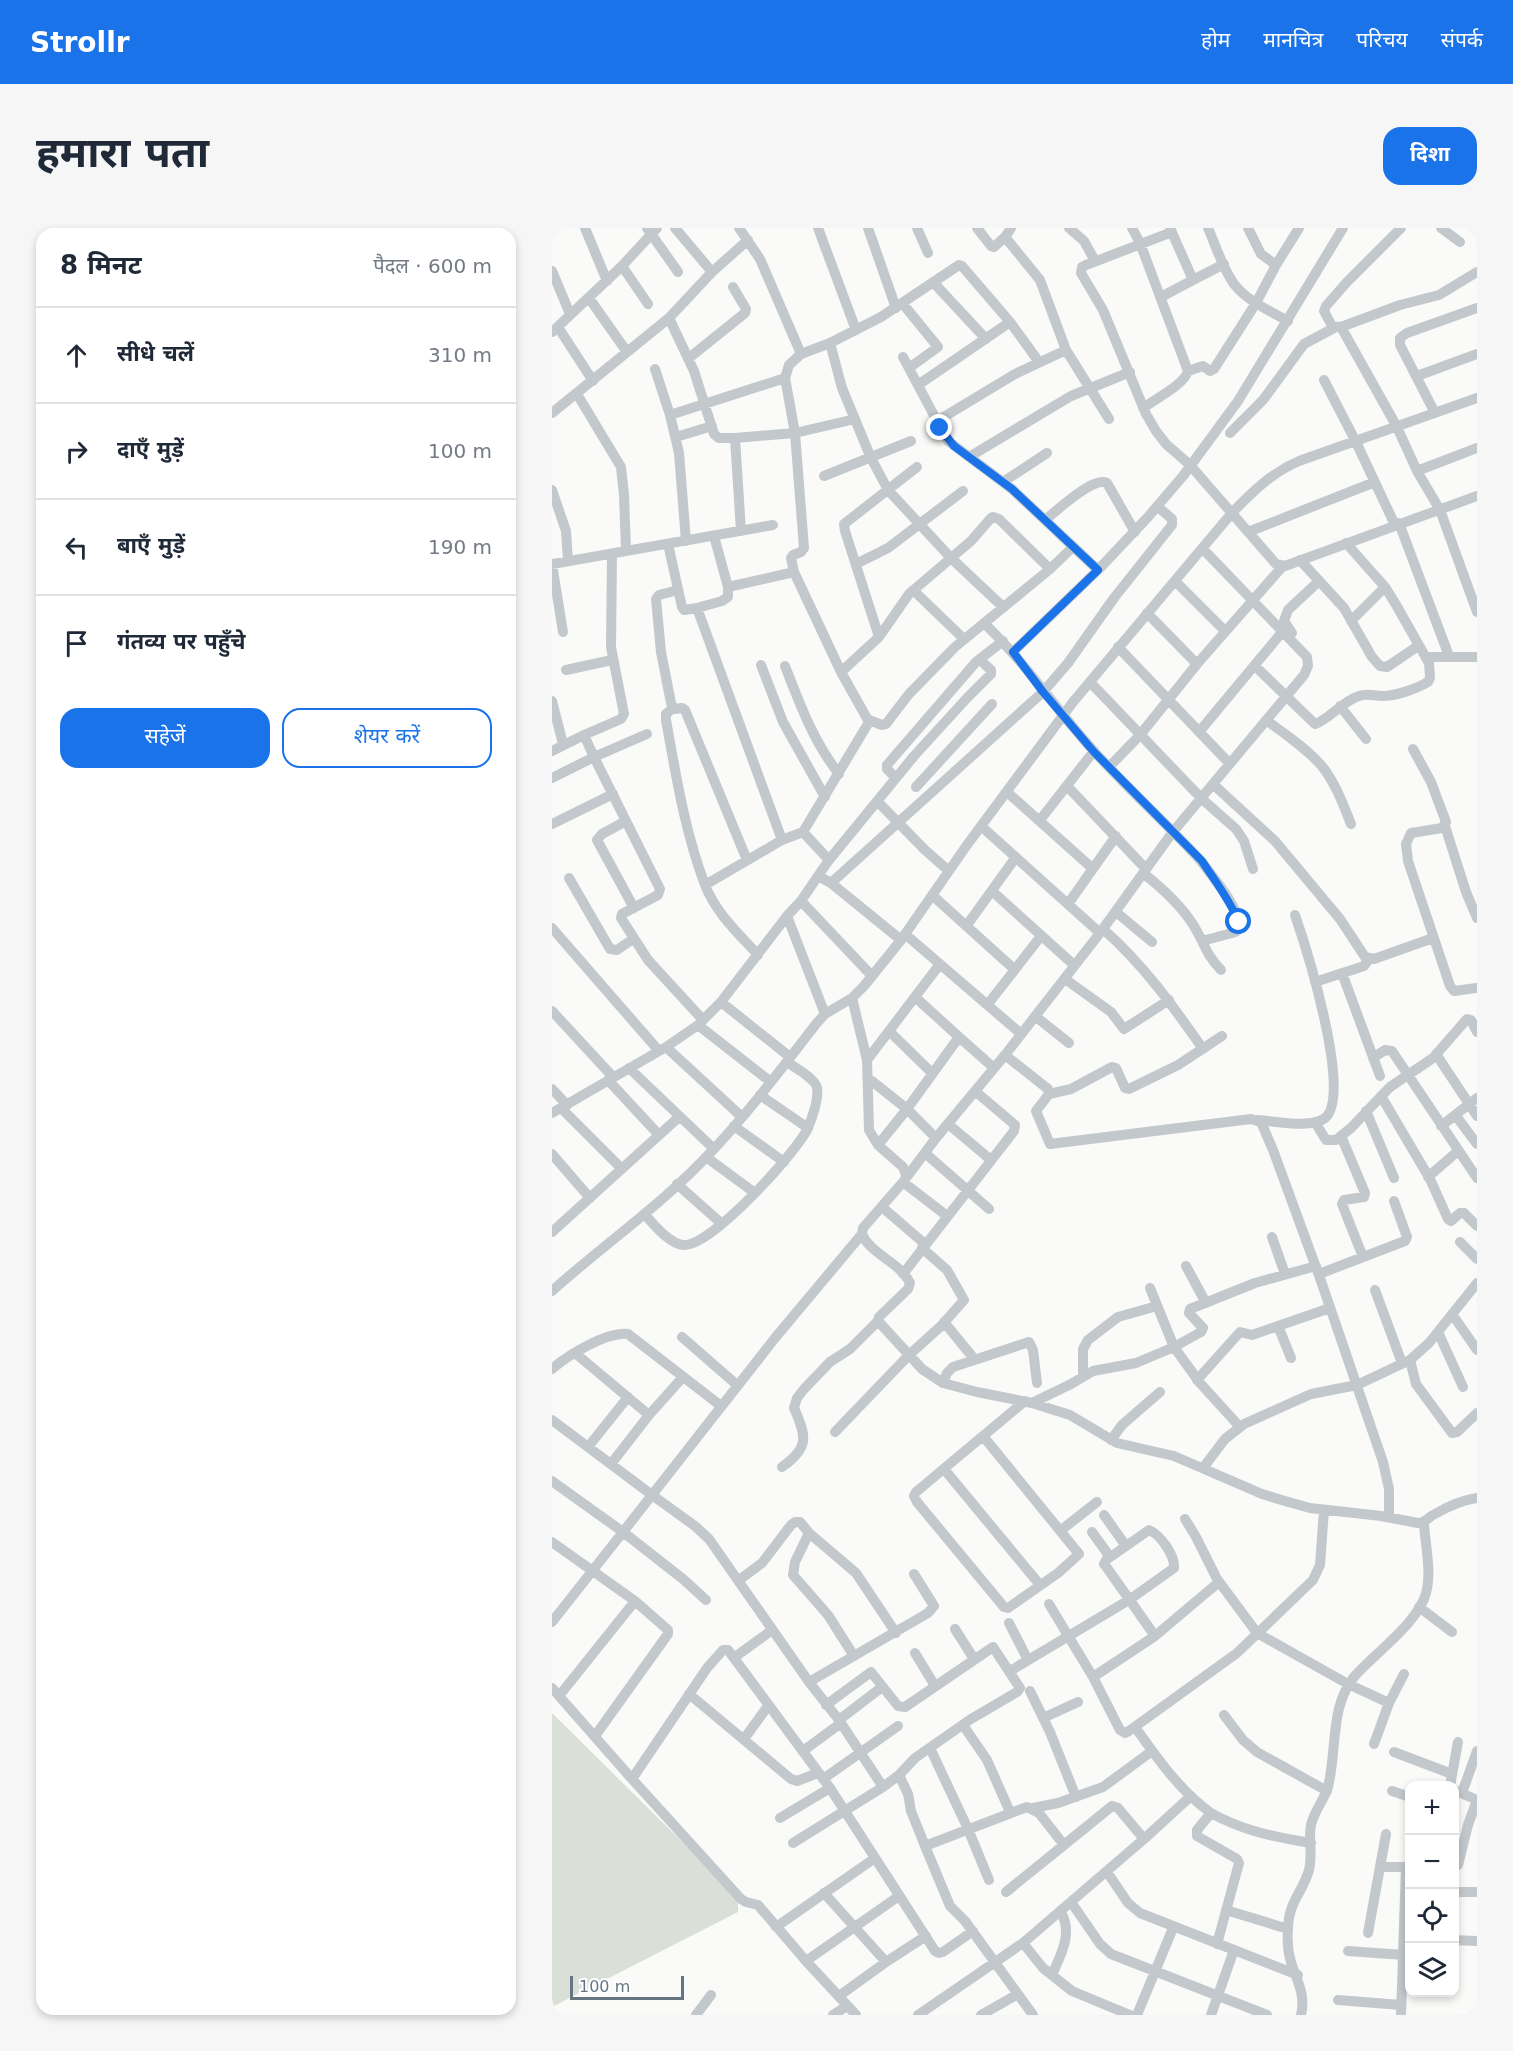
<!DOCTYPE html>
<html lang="hi">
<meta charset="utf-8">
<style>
:root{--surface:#fff;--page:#f6f6f7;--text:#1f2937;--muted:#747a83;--line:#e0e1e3;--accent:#1a73e8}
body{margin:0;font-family:"DejaVu Sans","Noto Sans Devanagari",sans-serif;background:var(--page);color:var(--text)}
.controls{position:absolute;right:18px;bottom:18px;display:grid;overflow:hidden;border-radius:12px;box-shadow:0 3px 9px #0003}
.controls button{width:54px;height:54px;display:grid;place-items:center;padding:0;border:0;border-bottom:2px solid var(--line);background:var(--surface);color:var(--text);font:30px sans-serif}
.scale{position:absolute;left:18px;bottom:15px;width:114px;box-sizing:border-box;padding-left:6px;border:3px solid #657683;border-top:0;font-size:16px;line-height:21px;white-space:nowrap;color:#657683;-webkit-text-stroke:4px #fff;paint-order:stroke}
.stop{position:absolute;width:18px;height:18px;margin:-14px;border:4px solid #1a73e8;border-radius:50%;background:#fff}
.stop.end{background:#1a73e8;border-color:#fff;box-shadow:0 2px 6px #0008}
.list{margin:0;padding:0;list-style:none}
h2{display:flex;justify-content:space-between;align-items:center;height:78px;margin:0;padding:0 24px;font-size:26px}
h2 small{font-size:20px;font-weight:400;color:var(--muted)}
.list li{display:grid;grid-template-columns:39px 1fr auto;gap:18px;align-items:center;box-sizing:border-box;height:96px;padding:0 24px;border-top:2px solid var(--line)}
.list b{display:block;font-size:22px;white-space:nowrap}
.list em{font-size:20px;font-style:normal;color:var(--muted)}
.actions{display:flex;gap:12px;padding:18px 24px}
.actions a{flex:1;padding:14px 0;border:2px solid var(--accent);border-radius:18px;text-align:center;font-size:21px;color:var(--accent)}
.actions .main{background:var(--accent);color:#fff}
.icon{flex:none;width:33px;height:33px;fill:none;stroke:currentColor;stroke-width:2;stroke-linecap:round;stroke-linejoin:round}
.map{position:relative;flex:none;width:925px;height:1787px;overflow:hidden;border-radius:18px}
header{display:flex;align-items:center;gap:36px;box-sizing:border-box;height:84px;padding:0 30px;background:var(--accent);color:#fff}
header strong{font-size:28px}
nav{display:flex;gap:33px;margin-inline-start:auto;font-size:21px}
.intro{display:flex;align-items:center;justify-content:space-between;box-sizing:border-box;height:144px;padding:0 36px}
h1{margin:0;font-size:42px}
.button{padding:15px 27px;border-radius:18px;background:var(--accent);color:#fff;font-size:21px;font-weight:700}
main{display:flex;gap:36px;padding:0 36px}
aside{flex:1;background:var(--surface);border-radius:18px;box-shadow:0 3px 9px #0003}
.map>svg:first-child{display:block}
.grass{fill:#dadfd7}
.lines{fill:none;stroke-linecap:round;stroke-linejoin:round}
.minor{stroke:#c3c8cc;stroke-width:10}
.route{stroke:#1a73e8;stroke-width:8}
</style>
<header>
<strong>Strollr</strong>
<nav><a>होम</a><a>मानचित्र</a><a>परिचय</a><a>संपर्क</a></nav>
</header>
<div class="intro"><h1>हमारा पता</h1><a class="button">दिशा</a></div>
<main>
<aside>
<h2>8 मिनट<small>पैदल · 600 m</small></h2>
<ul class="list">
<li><svg class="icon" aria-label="ahead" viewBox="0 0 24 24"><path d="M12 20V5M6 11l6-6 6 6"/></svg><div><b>सीधे चलें</b></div><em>310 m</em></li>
<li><svg class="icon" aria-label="right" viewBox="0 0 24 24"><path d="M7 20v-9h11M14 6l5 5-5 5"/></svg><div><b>दाएँ मुड़ें</b></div><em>100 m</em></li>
<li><svg class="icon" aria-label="left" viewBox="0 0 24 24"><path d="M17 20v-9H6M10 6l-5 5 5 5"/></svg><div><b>बाएँ मुड़ें</b></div><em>190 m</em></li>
<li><svg class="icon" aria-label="arrive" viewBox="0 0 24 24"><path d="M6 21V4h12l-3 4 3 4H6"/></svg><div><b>गंतव्य पर पहुँचे</b></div></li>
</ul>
<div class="actions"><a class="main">सहेजें</a><a>शेयर करें</a></div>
</aside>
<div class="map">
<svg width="925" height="1787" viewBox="0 0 925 1787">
<rect width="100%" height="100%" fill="#fafaf8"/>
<path class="grass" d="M0 1485 186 1669V1684L0 1779Z"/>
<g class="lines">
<path class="minor" d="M33 0 55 53
M95 0 126 44
M123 0 160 44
M187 0 208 31 249 126 278 115 329 89 407 37 410 38 458 94 487 134
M266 0 304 102
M316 0 344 80
M365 0 376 25
M425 0 439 18 442 19 453 9 459 0
M517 0 532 13 543 33
M580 0 588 15 636 143C632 157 603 171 591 180
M656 0C664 18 670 39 682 56 695 73 718 83 736 93
M696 0 709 26 724 37
M849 0 795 54 774 78 772 83 780 98 789 99 848 77 887 67 925 44
M889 0 908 14
M620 4 534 37 530 39 529 45 551 82 594 186 604 203 614 216 638 237 724 336 733 338 925 268
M453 9 488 52 514 122 557 191
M70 38 96 76
M0 43 18 86
M641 52 672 36
M381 54 434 111
M609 69 641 52 618 0
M37 70 75 124
M351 76 386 119 357 140
M117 90 142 143 162 206 167 210H183
M6 99 41 153
M789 99 845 199 865 243 888 282 925 384
M0 104 70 38 105 0
M278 115 290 160 319 230 336 262 399 330 451 379
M514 122 463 146 385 193 396 213 460 261 546 342
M351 129 385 193
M137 130 193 85 194 81 181 59
M103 141 118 187
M636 143 651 138 658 143 662 141 704 75 724 37 747 0
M865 148 925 126
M772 152 804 214 843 297
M366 157 458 94
M25 166 69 239 72 267 74 323
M0 185 117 90 160 44 196 12
M883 185 848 117V110L855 105 925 80
M678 205 711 172 752 116 782 100
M124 209 160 198
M417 229 519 168 578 144
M865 243 925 220
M272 248 359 213
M451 254 495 225
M0 262 14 303 16 333
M494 291C506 282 541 248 555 255L583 304
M847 295 897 428
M189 303 183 210 243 205 303 191
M696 304 823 254
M134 313 127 225 118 187 233 150
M116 316 130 379 132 382 145 380 230 612
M748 332 792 380 820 429 828 438 835 439 866 418
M304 336 336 320 411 263
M623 353 673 403
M176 359 242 344
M126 362 107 367 104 371 109 424 119 475 122 481 130 480 133 482 195 632
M361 362 412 411
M145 380 170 373 176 369V359L162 308
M595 385 645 436
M799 393 833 359
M432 395C472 433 503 480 540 521 575 560 614 595 649 633 662 651 685 676 688 698L685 703 680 705 650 713
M11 404 0 336 221 297
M740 405 732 393 736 382 767 353
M327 409 293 303 292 296 365 239
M566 419 678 536
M461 424 546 342 596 289 631 248 686 173 791 0
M874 429H925
M209 437 231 494 273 569
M233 438C248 476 261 513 287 546
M703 438 763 496C778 491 789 474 807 468 815 465 822 468 830 468 844 468 864 461 876 454L878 450 877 435 843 375 833 359 794 315
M14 442 60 432
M289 444 327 409 357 366 419 313 439 290 441 289 447 291 498 341
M538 454 650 571 684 601 692 613 701 641
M0 473 11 516
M788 478 814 511
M121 480 114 486V492C124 548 133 604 153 657
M317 492 330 497 334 496 357 466 403 419 498 341 521 319
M714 492C733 506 754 520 769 537 783 554 791 576 799 596
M647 504 731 403
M95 506 42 529 108 661 106 667 70 686 69 690 96 732 151 792
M32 507 69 491 72 486 59 419 60 326
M861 521 879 554 894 594 890 600 859 605 854 616 856 633 898 758 902 763 925 760
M0 523 32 507 42 529 0 550
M558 538 588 507 645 436 730 339
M344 550 335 541V537L424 434 451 413
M662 557 723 613 788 691 813 729 822 731 881 710
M364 559 440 476
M516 559 594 641
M455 564 540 640
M325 573 373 622 397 643
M488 592 542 523
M74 593 50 606 45 612 82 680
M0 596 61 566
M429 598 548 705
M893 598 914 664 925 690
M251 604 277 632 266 648
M277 632 362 528 415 470 439 446V442L428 432
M591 645C610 660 627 675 640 695 652 713 653 726 669 742
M17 650 58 721 65 722 81 711
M279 655 491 464 516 435 562 370 620 297V291L605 278
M440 663 522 737
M380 667 462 741
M249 673 320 748
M516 676 564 608
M564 684 600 714
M235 688 273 786
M415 697 464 629
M0 700 107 823
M551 701C591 736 621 778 651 821
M353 706 468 805
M206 727C186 705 164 685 153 657L230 612 251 604 317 494 289 444 242 344 239 330 241 327 249 324 252 320 243 205 233 150 237 137 249 126
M790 745 828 848
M513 751 559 784 572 801 617 772
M763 754 812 738 815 734 813 729
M363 769 407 809
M300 770 315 832 317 902 326 917 351 939 354 947
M169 774 238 829
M436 776 489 708
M0 783 61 849
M483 788 517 815
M146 797 219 854
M337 803 380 845
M114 819 190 889
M884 826 925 888
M453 827 496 861 497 866 484 883 498 916 699 891 709 894 721 922 769 1053 831 1234 837 1261V1289
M821 830 833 822 840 823 925 950
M315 832 388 736
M77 840 162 921
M316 850 355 881 384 910
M56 852 107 907
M0 861 15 877
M497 866 519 861 560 839 564 840 573 860 577 861 626 837 670 808
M208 867 256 900
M829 868 878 951 896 991 899 993 908 985H912L925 998
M9 880 70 941
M814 883 842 950
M0 885 114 819 146 797 169 774 235 688 249 673 266 648 279 655 349 712
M904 888 925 916
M706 892C723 893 759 901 773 890 801 867 754 719 743 687
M763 894 774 912H784L799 900 838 859 881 830 915 791 919 792 925 804
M396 896 439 932
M182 898 232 934
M889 898 925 870
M789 908 813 965 812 969 792 972 790 976 811 1029
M326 917 355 881 407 809 442 840
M373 925 437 981
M0 926 38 970
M154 929 203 965
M876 949 906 923
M351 954 395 988
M125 956 170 996
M330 979 373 1016
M92 986C102 996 116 1015 131 1017 158 1020 244 925 256 900 260 890 267 871 265 860 264 851 242 839 235 834
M0 1004 127 889
M310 1006C319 1027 348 1034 358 1055L356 1061 327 1089 326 1093 370 1141 391 1155 425 1164 480 1175 518 1187 565 1215 622 1228 710 1266 733 1273 758 1280 829 1288 866 1295C874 1295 876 1289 883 1286 895 1279 911 1272 925 1270
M720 1009 733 1046
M908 1014 925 1031
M634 1038 654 1075
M351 1046 462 903 463 897 423 863
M767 1046 853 1013 855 1009 842 973
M598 1060 622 1119 648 1155 687 1198
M823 1062 850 1135
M0 1063C52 1016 111 976 159 924 197 884 230 840 264 796L273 786 300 770 312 758 349 712 415 617 521 474 679 286C699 265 719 245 747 233L925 170
M900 1086 925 1122
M392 1094 423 1132
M726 1098 739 1130
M886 1104 911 1159
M130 1109 185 1157
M23 1125 97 1187
M858 1132 864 1156 900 1205 905 1204 925 1185
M0 1141C16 1127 54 1104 76 1106L169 1178
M531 1149V1121L536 1112 566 1089 605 1078
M645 1152 688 1104 700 1107 778 1080
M391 1155 395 1145 401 1139 477 1114 481 1122 485 1155
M480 1175 519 1156 541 1143 584 1135 622 1119 649 1104 651 1100 637 1085 638 1081 703 1055 764 1038
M0 1192 100 1267 223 1110 310 1006 311 1000 351 954 384 910 453 827 548 705 620 605 752 447 756 438 755 429 650 320
M283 1204 357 1127 389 1098 412 1072 395 1042 370 1020
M431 1208 527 1326 506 1345 456 1380 452 1379 365 1274 362 1268 364 1264 473 1173
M559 1212 570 1197 608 1164
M36 1219 76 1169
M59 1236 97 1187 131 1149
M230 1239C257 1220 255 1209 242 1180L245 1170 252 1161 278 1134 298 1121 326 1093
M651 1240 673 1211 692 1196 759 1166 805 1157 858 1132 877 1115 925 1055
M392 1241 488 1357
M0 1253 71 1304 0 1394
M552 1287 574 1318
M633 1291 644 1309 665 1351 705 1405 796 1456 837 1475
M508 1303 545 1274
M540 1304 558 1329
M257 1305 243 1334 241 1347 276 1387 302 1428
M0 1314 83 1373 116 1402V1406L43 1508
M187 1352 210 1335 239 1297 243 1294H248L257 1305 304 1345 344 1405
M154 1372 131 1351 71 1304 100 1267 143 1298 157 1311 257 1454 287 1492 331 1559
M497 1376 541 1449 568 1502 573 1505 577 1503 685 1425 761 1352 768 1337 772 1282
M867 1379 900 1404
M457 1395 476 1432
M403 1401 422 1431
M363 1425 383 1458
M183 1429 220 1402
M458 1443 577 1372 622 1340C623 1328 609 1307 597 1302L554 1332 552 1336 553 1337 603 1408
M541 1449 603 1408 667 1354
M257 1454 376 1385 382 1378 362 1346
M0 1460 80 1551 155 1440 171 1422H176L278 1560 383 1723 387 1725 391 1724 421 1703
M478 1463 498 1504 524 1569
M137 1466 239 1551 245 1553 266 1545
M7 1468 83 1373
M672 1487 691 1512 705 1524 775 1563
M491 1490 526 1474
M287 1492 330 1459
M411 1497 435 1532 458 1584
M583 1499C605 1530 628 1563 659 1585L645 1602V1608L685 1631 687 1635 665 1716
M192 1511 216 1478
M822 1516 837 1475 852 1446
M378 1520 416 1601 437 1652
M251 1523 289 1495
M842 1524 900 1546
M347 1547 356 1566 359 1583 373 1618 475 1579 487 1585 512 1617 560 1578 566 1580 592 1611 471 1715 366 1787
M80 1551 189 1671 194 1674 206 1677 254 1733 304 1787
M271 1551 346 1498
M898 1558 906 1514
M902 1562 925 1572 916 1597 906 1637
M840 1563 858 1569
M910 1565 925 1523
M481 1580 506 1575 551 1559 600 1523
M659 1585C691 1603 723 1609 759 1615
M228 1590 278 1560
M592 1611 639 1568
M241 1615 331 1559 347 1547 363 1530 419 1491 465 1464 468 1460 441 1419 353 1479 346 1478 319 1444 274 1477
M373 1618 398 1678 413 1693 481 1787
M829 1639H858
M555 1644 576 1675 588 1685 746 1747
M454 1664 512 1617
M902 1664H925
M272 1665 334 1734 374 1708
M519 1674 548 1716 559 1726 715 1787
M674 1682 736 1701
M224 1699 323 1630
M816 1705 834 1606
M902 1712 925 1713
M471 1715 491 1740 520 1763 578 1787
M796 1723 852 1727
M254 1733 347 1668
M500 1747C509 1726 521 1706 509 1684
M287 1768 334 1734
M786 1772 849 1777
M144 1787 159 1767
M281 1787 295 1778
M429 1787 466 1766
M585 1787 621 1700
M659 1787 682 1722
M749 1787C754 1767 745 1753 739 1734 736 1724 735 1713 736 1702 736 1674 750 1666 757 1642 761 1627 756 1612 759 1597 762 1583 772 1572 776 1559 785 1523 778 1478 802 1449 822 1426 867 1394 874 1365 880 1343 873 1317 872 1295
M849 1787 854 1639"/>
</g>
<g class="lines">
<path class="route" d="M388 200 402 218 460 261 546 342 461 424 491 464 542 524 650 633C663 653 677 671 687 694"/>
</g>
</svg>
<div class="controls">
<button>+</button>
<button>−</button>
<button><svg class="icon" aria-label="locate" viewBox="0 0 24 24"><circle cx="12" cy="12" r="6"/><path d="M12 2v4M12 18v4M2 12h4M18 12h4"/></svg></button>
<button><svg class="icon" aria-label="layers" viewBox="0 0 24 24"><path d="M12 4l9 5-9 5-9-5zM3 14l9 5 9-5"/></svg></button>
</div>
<div class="scale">100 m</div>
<div class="stop" style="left:687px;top:694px"></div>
<div class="stop end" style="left:388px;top:200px"></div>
</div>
</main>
